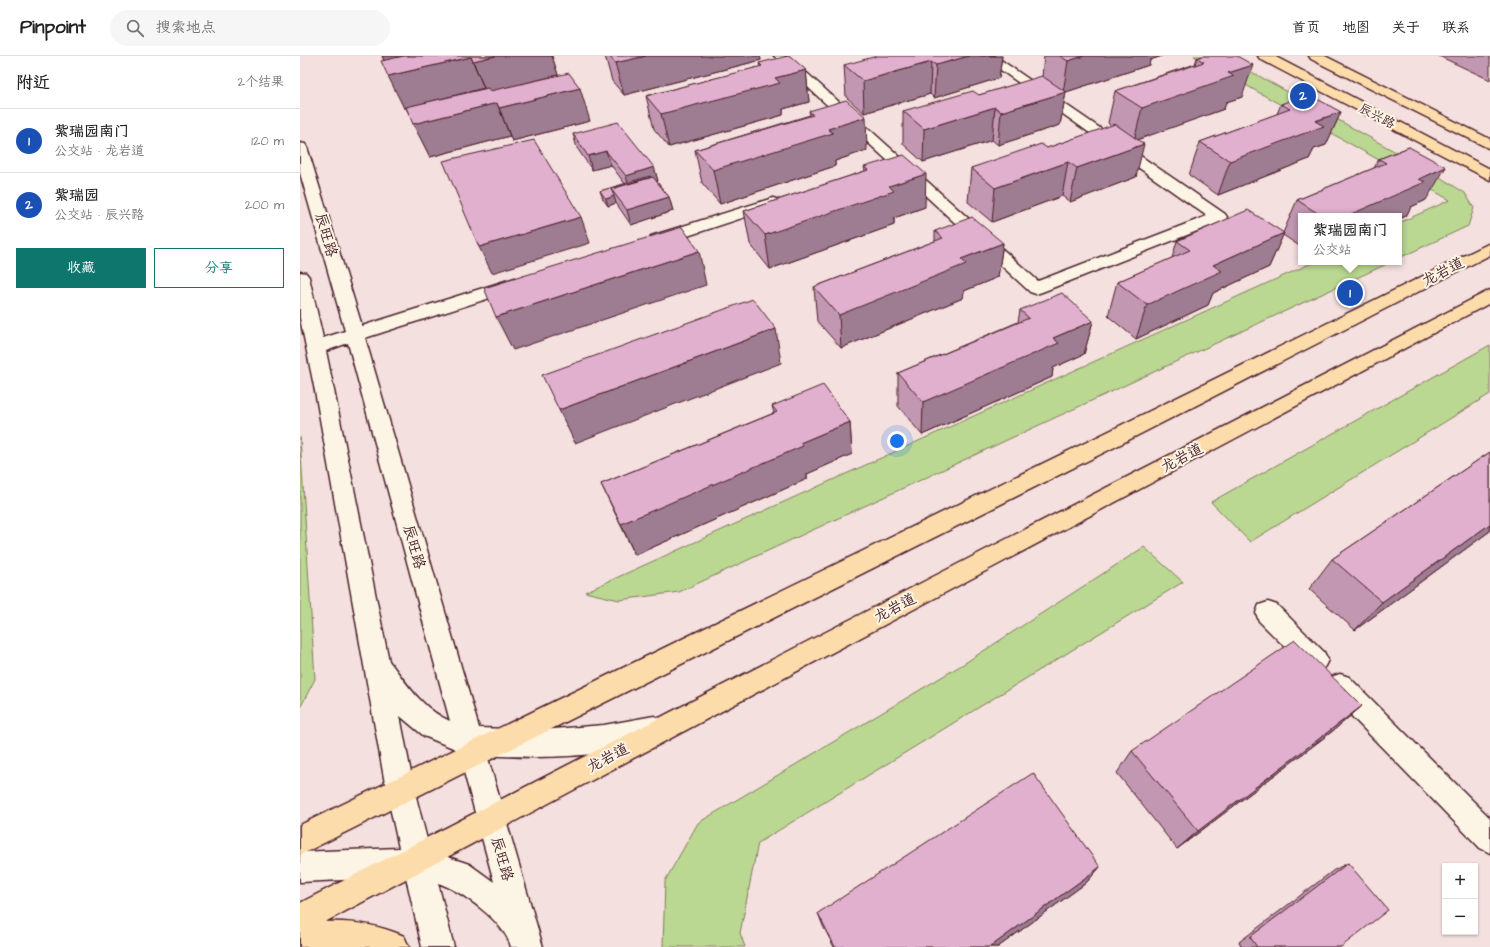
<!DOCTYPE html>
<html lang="zh">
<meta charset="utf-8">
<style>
:root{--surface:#fff;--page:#f6f6f6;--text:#222;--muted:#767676;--line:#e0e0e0;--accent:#0f766e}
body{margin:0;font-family:"Architects Daughter","LXGW WenKai TC",sans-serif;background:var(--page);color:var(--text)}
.controls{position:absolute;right:12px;bottom:12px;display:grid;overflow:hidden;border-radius:0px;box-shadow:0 1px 3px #0004}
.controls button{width:36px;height:36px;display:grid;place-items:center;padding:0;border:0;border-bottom:1px solid var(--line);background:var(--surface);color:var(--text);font:20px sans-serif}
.you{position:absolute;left:597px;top:385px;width:14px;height:14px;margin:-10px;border:3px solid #fff;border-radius:50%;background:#1a73e8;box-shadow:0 0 0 6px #1a73e833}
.badge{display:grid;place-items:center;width:26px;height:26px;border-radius:50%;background:var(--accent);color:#fff;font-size:13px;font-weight:700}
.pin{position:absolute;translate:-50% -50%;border:2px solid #fff;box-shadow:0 1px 4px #0006}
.popup{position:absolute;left:998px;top:157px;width:104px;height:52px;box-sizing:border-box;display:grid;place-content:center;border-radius:0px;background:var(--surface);filter:drop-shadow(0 1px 3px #0005);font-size:13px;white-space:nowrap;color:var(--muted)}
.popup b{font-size:15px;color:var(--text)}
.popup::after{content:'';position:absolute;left:50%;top:100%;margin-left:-8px;border:8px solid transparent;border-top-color:var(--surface)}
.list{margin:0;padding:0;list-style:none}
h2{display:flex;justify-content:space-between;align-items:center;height:52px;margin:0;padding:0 16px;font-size:17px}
h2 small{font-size:13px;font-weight:400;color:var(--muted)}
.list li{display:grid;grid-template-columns:26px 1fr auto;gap:12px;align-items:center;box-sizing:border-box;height:64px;padding:0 16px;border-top:1px solid var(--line)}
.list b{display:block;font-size:15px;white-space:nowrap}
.list p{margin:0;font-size:13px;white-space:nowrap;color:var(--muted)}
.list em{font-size:13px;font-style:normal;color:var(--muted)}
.actions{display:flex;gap:8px;padding:12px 16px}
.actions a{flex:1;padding:9px 0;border:1px solid var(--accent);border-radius:0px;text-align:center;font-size:14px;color:var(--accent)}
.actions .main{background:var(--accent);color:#fff}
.icon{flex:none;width:22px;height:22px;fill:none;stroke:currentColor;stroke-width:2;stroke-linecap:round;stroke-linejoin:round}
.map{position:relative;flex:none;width:1190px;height:891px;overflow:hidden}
header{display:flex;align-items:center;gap:24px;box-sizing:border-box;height:56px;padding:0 20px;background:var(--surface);border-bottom:1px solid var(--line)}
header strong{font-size:19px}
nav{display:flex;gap:22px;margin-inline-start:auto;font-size:14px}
.search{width:280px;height:36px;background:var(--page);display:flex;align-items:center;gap:10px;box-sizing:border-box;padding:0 14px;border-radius:22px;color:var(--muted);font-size:15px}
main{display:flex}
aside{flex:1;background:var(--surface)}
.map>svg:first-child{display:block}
.green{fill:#bad891;stroke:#827c5e}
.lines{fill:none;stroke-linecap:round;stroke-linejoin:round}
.minor-casing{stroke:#4a1f2b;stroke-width:3}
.major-casing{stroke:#4a1f2b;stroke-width:3}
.minor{fill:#fcf5e5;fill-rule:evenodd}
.major{fill:#fddcac;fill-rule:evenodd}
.wall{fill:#c297b2;stroke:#4a1f2b}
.shaded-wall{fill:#9e7b91;stroke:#4a1f2b}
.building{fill:#e2b0cf;stroke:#4a1f2b}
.labels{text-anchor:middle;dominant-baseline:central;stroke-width:4;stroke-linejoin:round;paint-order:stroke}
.far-street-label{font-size:13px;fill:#4a1f2b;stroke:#fcf5e5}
.street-label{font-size:15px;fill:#4a1f2b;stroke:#fcf5e5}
</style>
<header>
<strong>Pinpoint</strong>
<div class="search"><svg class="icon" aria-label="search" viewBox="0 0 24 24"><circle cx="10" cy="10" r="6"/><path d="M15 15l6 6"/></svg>搜索地点</div>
<nav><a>首页</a><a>地图</a><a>关于</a><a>联系</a></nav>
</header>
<main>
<aside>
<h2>附近<small>2个结果</small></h2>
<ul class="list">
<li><span class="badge" style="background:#1a4fb4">1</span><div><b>紫瑞园南门</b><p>公交站 · 龙岩道</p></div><em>120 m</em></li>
<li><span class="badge" style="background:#1a4fb4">2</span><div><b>紫瑞园</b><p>公交站 · 辰兴路</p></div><em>200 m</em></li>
</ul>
<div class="actions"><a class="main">收藏</a><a>分享</a></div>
</aside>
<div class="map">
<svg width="1190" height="891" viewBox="0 0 1190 891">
<rect width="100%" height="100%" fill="#f4e0de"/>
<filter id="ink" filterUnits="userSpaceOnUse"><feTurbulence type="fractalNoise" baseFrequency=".025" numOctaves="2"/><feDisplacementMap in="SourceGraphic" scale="8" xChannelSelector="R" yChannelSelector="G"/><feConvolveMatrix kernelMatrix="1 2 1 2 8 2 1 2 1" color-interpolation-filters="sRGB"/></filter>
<g filter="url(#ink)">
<path class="green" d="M894 0H923L1130 115 1165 137 1174 152 1168 170 1099 202V167L1150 144Z
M1014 206H1091L379 536 319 544 285 536Z
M1190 289V338L950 486 911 446Z
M0 381 15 623 0 652Z
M844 491 883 526 458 787 440 877 445 891H363L365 825 398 767 665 607Z"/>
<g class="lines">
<g class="minor-casing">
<path id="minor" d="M474 0H488L738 225 907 160 681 0H695L925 158 927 161 925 164 742 236 736 238 730 236Z
M0 87 5 88 7 91 62 270 215 222 221 224 224 228 221 232 65 282 179 672 242 674 304 669 354 660 363 664 367 673 363 682C314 702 239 703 187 699L243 891H211C205 866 162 835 138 827L154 891H122L106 821 0 826V796L99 792 86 733 15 335 0 262V216L6 217 9 221 23 282 45 275 0 117ZM48 287 150 665C122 653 107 628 89 605L26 295ZM100 660 124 680 158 694 194 826 169 808 130 795 114 733Z
M473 142 479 144 481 147 479 150 363 188 357 189 351 188 349 184 351 180Z
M968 546 977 549 1024 596 1028 604 1024 612 1015 616 1006 612 959 565 956 557 959 549Z
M1040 618 1049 621 1190 762V797L1180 792 1031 639 1027 630 1031 621Z"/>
</g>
<g class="major-casing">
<path id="major" d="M958 0H974L1190 113V124L960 3Z
M1009 0H1025L1190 83V93L1011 3Z
M1190 187V199L807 395 0 799V769L793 383Z
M1190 234V247L25 866C54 865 78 869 104 880L109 891H0V847Z"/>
</g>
<use href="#minor" class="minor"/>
<use href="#major" class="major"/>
</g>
<path class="wall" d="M82 0H252L258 19 290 65 212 85 210 80 130 101 106 52H104Z
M305 0H460L461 4 324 39 312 25Z
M702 0 699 22 634 42 630 38 564 57 546 41 544 9Z
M744 0H862L850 4 849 9 766 36 760 69 698 89 692 84 623 106 603 88V55L679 39 742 21Z
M903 0 942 41 926 46 924 53 838 83 836 121 770 146 762 140 692 166 668 146 671 112 747 92 811 70 808 67 815 35 895 8 897 2Z
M1139 0H1190V24Z
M459 7 506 14 509 46 483 53V59L369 91 354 73 346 40 460 11Z
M981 48 1041 56 1026 89 1014 93 1009 103 918 139 889 119 900 86 977 58Z
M509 55 567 94 535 105V110L420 148 402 127 395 94 510 59Z
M273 78 354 111 358 125 357 126 369 141 373 155 331 169 316 147 308 150 303 143 300 135 325 128 311 109 292 114 277 92Z
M1109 91 1126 144 1111 151 1106 160 1099 163V160H1001V191L983 179 969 211 913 237 908 249 836 283 808 260 817 226 872 202 877 185 983 177 997 144 1074 112 1079 103Z
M564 111 625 151 594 162V169L470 213 450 188 444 155 565 115Z
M635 175 703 187 698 221 664 235 663 242 541 292 517 265 514 231 635 185Z
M720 254 793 265 784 298 753 312 752 321 622 379 598 350V317L718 266Z
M472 350 550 366 552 398 507 418V423L335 499 301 428 474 357Z
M1190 396V475L1055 574 1009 533 1032 503Z
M1062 650 1034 674 877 793 817 717 832 695Z
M1048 807 1041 891H942L939 886 1034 814Z
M800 811 786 827 698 891H534L523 870 518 857Z"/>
<path class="shaded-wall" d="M82 0H123L86 8Z
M195 0H252L258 19 186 37 173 5Z
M346 0H460L461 4 324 39 315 7Z
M669 0H702L699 22 634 42 636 9Z
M784 0H862L850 4 849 9 763 37 768 5Z
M171 1 184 32 104 52 88 20Z
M631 6 630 38 564 57 563 25Z
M953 9 942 41 926 46 924 53 834 85 842 52 928 17Z
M506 14 509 46 483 53V59L369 91 361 58 475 22Z
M280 32 290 65 212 85 199 52Z
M766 36 760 69 698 89 701 56Z
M197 47 210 80 130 101 113 68Z
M695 51 692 84 623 106 624 73Z
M1041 56 1026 89 1014 93 1009 103 918 139 930 105 1015 65Z
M566 61 567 94 535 105V110L420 148 413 114 528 73Z
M844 88 836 121 770 146 777 112Z
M306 95 311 109 292 114 288 100Z
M768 106 762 140 692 166 695 132Z
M354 111 358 125 330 134 326 120Z
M1146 111 1126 144 1111 151 1106 160 1099 163V160H1047L1119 123Z
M626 118 625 151 594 162V169L470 213 465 179 589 130Z
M314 140 316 147 308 150 306 143Z
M369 141 373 155 331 169 327 154Z
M281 161 290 187 192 217 179 191Z
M984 177 969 211 913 237 908 249 836 283 847 249 913 209Z
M703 187 698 221 664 235 663 242 541 292 539 259 661 203Z
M399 195 406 229 213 294 196 261Z
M793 265 784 298 753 312 752 321 622 379 623 346 753 282Z
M476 273 481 307 275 387 259 354Z
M550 366 552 398 507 418V423L335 499 321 468 500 387Z
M1190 468V475L1055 574 1082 546Z
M1062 650 1034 674 877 793 898 775Z
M800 811 786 827 698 891H690Z"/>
<path class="building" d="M104 0H195L173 5 171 1 88 20 81 5Z
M309 0H346L315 7Z
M488 0H490L506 14 475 22 480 27 361 58 346 40 462 10 459 7Z
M577 0H669L636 9 631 6 563 25 544 9Z
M760 0H784L768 5Z
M903 0H937L953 9 928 17 934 20 842 52 815 35 904 6 897 2Z
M269 17 280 32 199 52 197 47 113 68 106 51 188 32 190 35Z
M742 20 766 36 701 56 695 51 624 73 603 55 673 35 679 39Z
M1008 38 1041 56 1015 65 1024 70 930 105 900 86 990 53 981 48Z
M546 44 566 61 528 73 533 77 413 114 395 94 513 59 509 55Z
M318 66 354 111 326 120 306 95 288 100 273 78Z
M815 68 844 88 777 112 768 106 695 132 671 112 741 88 747 92Z
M234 84 281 161 179 191 143 105Z
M1109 91 1146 111 1119 123 1125 126 1047 160H1022L997 144 1086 107 1079 103Z
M604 99 626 118 589 130 594 135 465 179 444 155 568 114 564 111Z
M350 120 351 121 311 133 314 140 306 143 300 135Z
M353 121 369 141 327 154 311 133Z
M948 154 984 177 913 209 922 215 847 249 817 226 890 194 877 185Z
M672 161 703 187 661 203 666 208 539 259 514 231 643 182 635 175Z
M382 171 399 195 196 261 184 232Z
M762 237 793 265 753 282 759 287 623 346 598 317 729 262 720 254Z
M453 243 476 273 259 354 242 319Z
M523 329 550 366 500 387 503 390 321 468 301 428 477 356 472 350Z
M1190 396V468L1082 546 1032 503Z
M995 584 1062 650 898 775 832 695Z
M733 717 800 811 690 891H535L518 857Z
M1048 807 1088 854 1041 891H957L950 881Z"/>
</g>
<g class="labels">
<g class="far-street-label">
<text transform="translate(1077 60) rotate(28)">辰兴路</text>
</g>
<g class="street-label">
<text transform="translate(26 179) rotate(74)">辰旺路</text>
<text transform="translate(1143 216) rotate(-27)">龙岩道</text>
<text transform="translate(882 402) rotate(-28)">龙岩道</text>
<text transform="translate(114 491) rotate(74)">辰旺路</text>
<text transform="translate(595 552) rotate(-28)">龙岩道</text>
<text transform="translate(308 702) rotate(-28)">龙岩道</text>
<text transform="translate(202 803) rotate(74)">辰旺路</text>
</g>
</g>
</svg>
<div class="controls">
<button>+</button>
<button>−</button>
</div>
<div class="you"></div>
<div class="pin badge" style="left:1050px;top:237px;background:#1a4fb4">1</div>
<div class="popup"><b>紫瑞园南门</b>公交站</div>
<div class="pin badge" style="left:1003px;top:40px;background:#1a4fb4">2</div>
</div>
</main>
